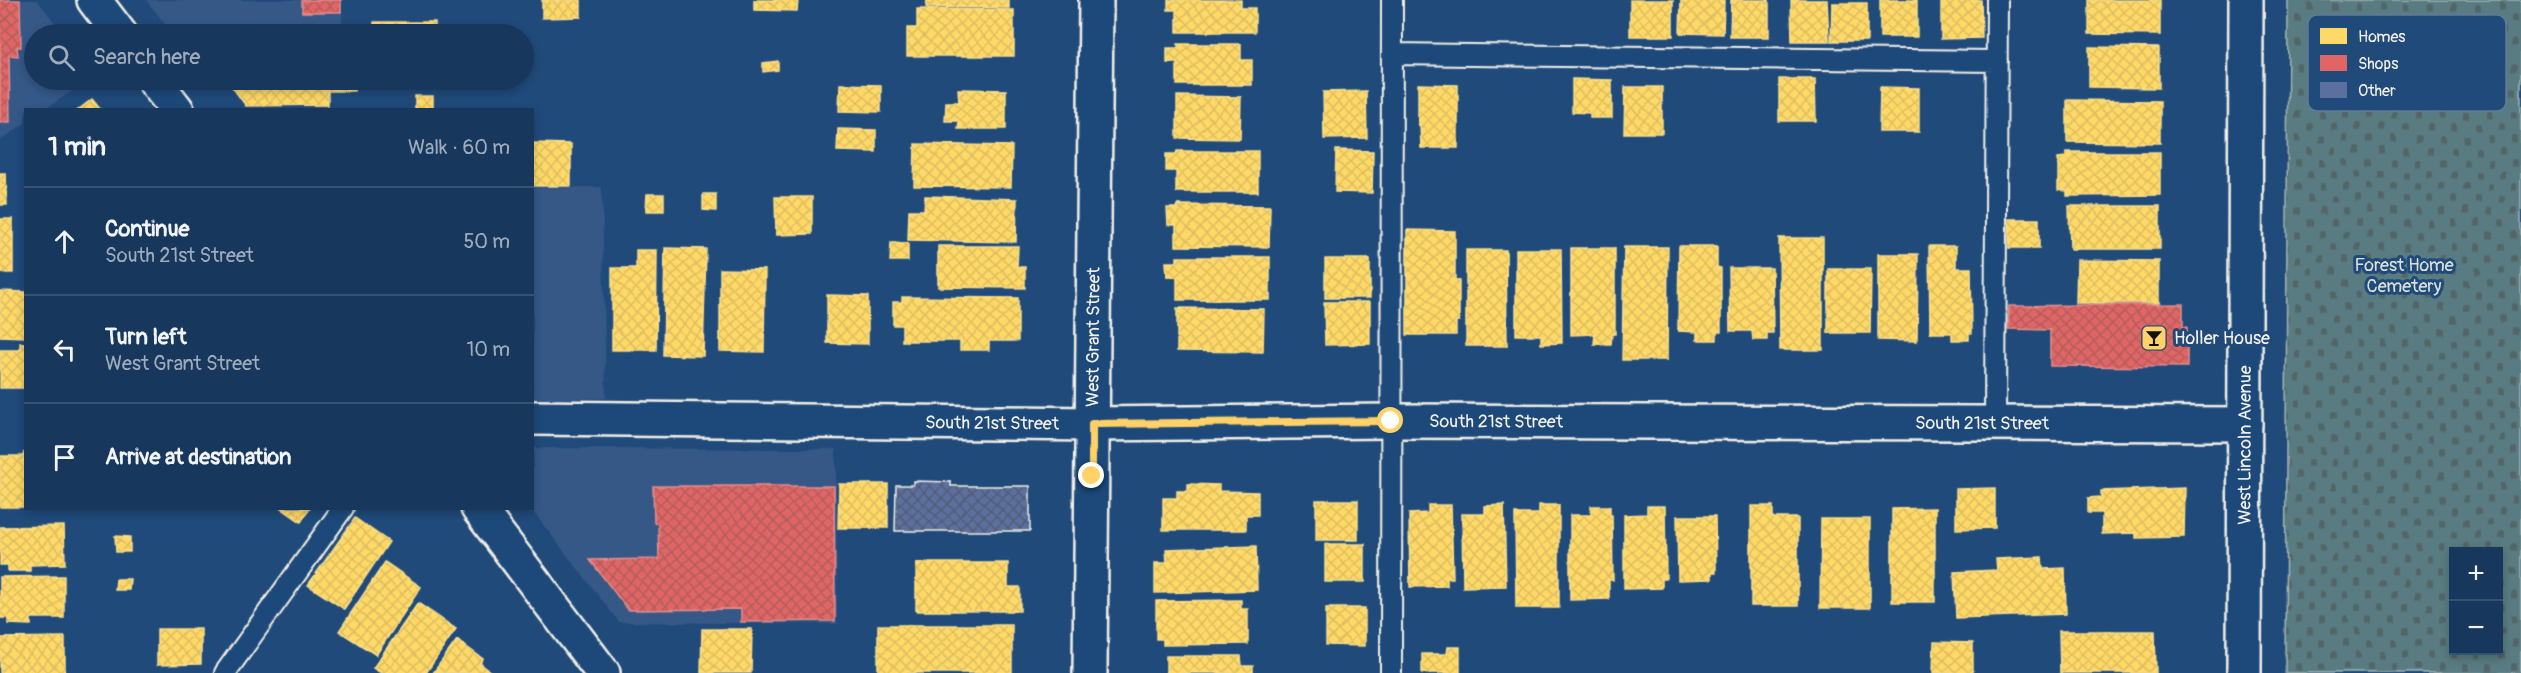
<!DOCTYPE html>
<meta charset="utf-8">
<style>
:root{--surface:#17385c;--page:#203f62;--text:#f1f3f6;--muted:#9eacbb;--line:#365272}
body{margin:0;font-family:Pangolin,sans-serif;background:var(--page);color:var(--text)}
.controls{position:absolute;right:18px;bottom:18px;display:grid;overflow:hidden;border-radius:0px;box-shadow:0 3px 9px #0003}
.controls button{width:54px;height:54px;display:grid;place-items:center;padding:0;border:0;border-bottom:2px solid var(--line);background:var(--surface);color:var(--text);font:30px sans-serif}
.stop{position:absolute;width:18px;height:18px;margin:-14px;border:4px solid #ffd166;border-radius:50%;background:#fff}
.stop.end{background:#ffd166;border-color:#fff;box-shadow:0 2px 6px #0008}
.list{margin:0;padding:0;list-style:none}
h2{display:flex;justify-content:space-between;align-items:center;height:78px;margin:0;padding:0 24px;font-size:26px}
h2 small{font-size:20px;font-weight:400;color:var(--muted)}
.list li{display:grid;grid-template-columns:39px 1fr auto;gap:18px;align-items:center;box-sizing:border-box;height:108px;padding:0 24px;border-top:2px solid var(--line)}
.list b{display:block;font-size:22px;white-space:nowrap}
.list p{margin:0;font-size:20px;white-space:nowrap;color:var(--muted)}
.list em{font-size:20px;font-style:normal;color:var(--muted)}
.icon{flex:none;width:33px;height:33px;fill:none;stroke:currentColor;stroke-width:2;stroke-linecap:round;stroke-linejoin:round}
.map{position:relative;flex:none;width:2521px;height:673px;overflow:hidden}
.search{position:absolute;background:var(--surface);box-shadow:0 3px 9px #0003;left:24px;top:24px;width:510px;height:66px;display:flex;align-items:center;gap:15px;box-sizing:border-box;padding:0 21px;border-radius:33px;color:var(--muted);font-size:22px}
.panel{position:absolute;background:var(--surface);box-shadow:0 3px 9px #0003;left:24px;top:108px;width:510px;height:402px;border-radius:0px}
.map>svg:first-child{display:block}
.built{fill:#355887}
.cemetery{fill:url(#cemetery-stones);stroke:#a6b6b4;stroke-width:1.5;fill-rule:evenodd}
.homes{fill:url(#homes-cross-hatch);stroke:#fce08d;stroke-width:1.5}
.shops{fill:url(#shops-cross-hatch);stroke:#e6908d;stroke-width:1.5}
.building{fill:url(#building-cross-hatch);stroke:#f4f1e8;stroke-width:1.5}
.lines{fill:none;stroke-linecap:round;stroke-linejoin:round}
.lane-casing{stroke:#f4f1e8;stroke-width:24}
.street-casing{stroke:#f4f1e8;stroke-width:38}
.secondary-casing{stroke:#f4f1e8;stroke-width:38}
.lane{stroke:#1f4a7a;stroke-width:20}
.street{stroke:#1f4a7a;stroke-width:33}
.secondary{stroke:#1f4a7a;stroke-width:33}
.route{stroke:#ffd166;stroke-width:8}
.labels{text-anchor:middle;dominant-baseline:central;stroke-width:6;stroke-linejoin:round;paint-order:stroke}
.park-label{font-size:18px;fill:#dddfd9;stroke:#1f4a7a}
.street-label{font-size:18px;fill:#f4f1e8;stroke:#1f4a7a}
.poi-label{font-size:18px;fill:#f4f1e8;stroke:#1f4a7a;text-anchor:start}
.key{fill:#1f4a7a;stroke:#5f7c9b;stroke-width:1.5}
.key-label{font-size:16px;fill:#f4f1e8}
</style>
<div class="map">
<svg width="2521" height="673" viewBox="0 0 2521 673">
<defs>
<pattern id="cemetery-stones" width="16" height="16" patternUnits="userSpaceOnUse" patternTransform="scale(1.5)"><rect width="16" height="16" fill="#597c81"/><path d="M2 7V4a2 2 0 0 1 4 0v3zM10 15v-3a2 2 0 0 1 4 0v3z" fill="#526566"/></pattern>
<pattern id="homes-cross-hatch" width="8" height="8" patternUnits="userSpaceOnUse" patternTransform="scale(1.5)"><rect width="8" height="8" fill="#ffd966"/><path d="M0 0l8 8M0 8l8-8" fill="none" stroke="#dbbc60"/></pattern>
<pattern id="shops-cross-hatch" width="8" height="8" patternUnits="userSpaceOnUse" patternTransform="scale(1.5)"><rect width="8" height="8" fill="#e06666"/><path d="M0 0l8 8M0 8l8-8" fill="none" stroke="#b35d5c"/></pattern>
<pattern id="building-cross-hatch" width="8" height="8" patternUnits="userSpaceOnUse" patternTransform="scale(1.5)"><rect width="8" height="8" fill="#5b70a0"/><path d="M0 0l8 8M0 8l8-8" fill="none" stroke="#525c73"/></pattern>
</defs>
<rect width="100%" height="100%" fill="#1f4a7a"/>
<filter id="ink" filterUnits="userSpaceOnUse"><feTurbulence type="fractalNoise" baseFrequency=".0167" numOctaves="2"/><feDisplacementMap in="SourceGraphic" scale="12" xChannelSelector="R" yChannelSelector="G"/><feConvolveMatrix kernelMatrix="1 2 1 2 8 2 1 2 1" color-interpolation-filters="sRGB"/></filter>
<g filter="url(#ink)">
<path class="built" d="M0 0H37L64 34H34V80H89L45 109 26 110 25 123 0 141Z
M146 0H342V34H173Z
M602 187 606 398 533 399V188Z
M534 448 836 449 837 624 619 622 531 509Z"/>
<path class="cemetery" d="M2288 0H2521V673H2285ZM2454 552H2498V650H2454Z"/>
<path class="homes" d="M542 0H581V17L542 18Z
M754 0H798L797 11 754 10Z
M927 0H1009V8L926 7Z
M1168 0H1241V8H1255V32H1177V10H1168Z
M1630 0H1673V36H1630Z
M1681 0H1724L1723 34 1680 33Z
M1731 0H1769V37H1730Z
M1791 0H1827L1829 41H1792Z
M1880 0H1917V37H1880Z
M1941 0H1981L1982 38 1941 39Z
M2089 0H2160V35L2089 34Z
M1832 3H1867V41H1831Z
M917 9 1014 10V56H907V28H917Z
M374 22H435V34H374Z
M1178 44H1241V60H1252V85H1177V63H1167V48H1178Z
M2089 47 2159 48V88L2089 87Z
M778 61V70L763 72V63Z
M1572 79 1612 80V118H1590V113L1572 112Z
M1779 79H1815L1816 121H1779Z
M227 80H354V91H328V105L246 106Z
M840 84 881 85V112L839 111Z
M1418 84 1458 85V148H1421L1420 124 1418 125Z
M1625 87H1662V133H1624Z
M1880 87 1919 88V132H1879Z
M958 89 1006 90V129H958L959 121H945L946 102H959Z
M1366 91 1367 138 1324 139 1323 92Z
M415 96H433V110H415Z
M1177 96 1241 97 1240 139 1177 138Z
M92 99 101 110H78Z
M2067 100 2160 101V143L2067 142Z
M838 129 876 130V152L837 151Z
M532 143 571 144V186H532Z
M915 144 1012 146 1011 187 914 186Z
M1336 150 1373 151 1372 193 1335 192Z
M1177 151H1258V192H1176V171H1166V154H1176Z
M2066 152H2160V195L2067 196V191L2058 190V158L2066 157Z
M0 173H6L7 205H0Z
M647 194H664V211H646Z
M703 194H716V211L703 210Z
M925 196 1017 199 1016 242 908 240 909 210H924Z
M775 197H812V234L776 235Z
M1177 205 1270 206 1269 247 1176 246V225H1168L1167 208H1176Z
M2069 206H2160V249H2070Z
M0 219H13V273H0Z
M2009 219H2039V248H2009Z
M1407 230 1455 231V280H1459V321H1456V335H1407Z
M1779 238H1823V350H1780Z
M891 243H908V261H890Z
M938 246H1018L1017 267H1025V288L938 287Z
M1679 246H1717V267L1721 268V332H1717V340H1697V332L1678 331Z
M1929 246H1956V268H1971L1972 333H1969V340H1952V333H1930Z
M1624 247H1668L1667 360H1622Z
M665 248 706 249 703 356 663 355Z
M1571 248H1615V334H1612L1611 344H1594L1595 334 1571 335Z
M1516 249H1561L1562 343 1541 344V335H1516Z
M636 250H657L656 350H612V268H636Z
M1466 250H1506L1507 346H1466Z
M1878 254H1918L1917 341 1878 340Z
M1177 257H1270V300H1177V277H1167L1166 262H1177Z
M1325 259H1370V298H1325Z
M2077 260 2159 261V303H2076Z
M1729 268H1772L1773 333H1767V340H1753L1752 331H1730Z
M720 269 765 270 764 352 720 351Z
M1828 269H1871L1870 333H1828Z
M0 291 26 292V337L0 336Z
M827 295 868 296V344L827 343Z
M902 297 1018 298V341H989V350H960V341H902V325H893V302H902Z
M1324 302H1370V344L1325 345Z
M1177 308 1264 309 1263 352 1177 351Z
M20 343H26V388H0V350H20Z
M24 452 26 507H0V456H23Z
M839 484H888V528H838Z
M1188 484 1219 485V491L1258 492V515H1246V530H1163V498H1177V491H1188Z
M1995 488V528L1956 529V489Z
M2185 488 2184 537 2136 538V533L2102 534V513H2088V498L2101 497V491Z
M1316 500H1358V540H1316Z
M1428 505H1451L1453 578H1447V586L1410 587 1409 514 1428 513Z
M1504 505 1506 586 1463 587 1462 514H1485V506Z
M1539 505H1559V608H1516L1515 514H1539Z
M1591 506H1610V515H1612L1613 580H1609V599L1570 600V515H1591Z
M1647 506H1665L1666 579H1662V588L1624 589V515L1647 514Z
M1751 506H1773V518H1798V606H1751Z
M281 508H310L301 522Z
M1935 508V602H1892V509Z
M1677 516H1715L1716 572H1712V579L1678 580Z
M355 518 389 542 344 609 308 585Z
M1821 519H1870V608H1820Z
M64 526 65 564 30 565V571H8V565H0V527Z
M115 536 130 537V552H116Z
M1325 544H1365V582H1325Z
M1256 546 1257 590 1155 593V563H1167L1166 549Z
M2042 557 2043 569 2065 568 2066 614 1956 618 1954 572 1997 570 1996 559Z
M385 562 421 587 376 655 339 631Z
M916 563H1008V587H1020V611H916Z
M64 576V618H31V625L8 624V618H0V577Z
M116 579H130L129 590H115Z
M1241 600V609H1248V644L1163 645V639H1156V601Z
M418 603 456 629 426 673H381L373 668Z
M1326 608H1365V646L1326 645Z
M878 625H1012V673H878Z
M157 629H201V664L157 665Z
M702 629H752L751 673H701Z
M2059 631H2155L2156 673H2060Z
M65 637V673H0V638Z
M457 640 483 659 480 663 492 673H433Z
M1934 642 1973 643V673H1933Z
M1448 647H1460V673H1422V654H1447Z
M1166 656H1241L1242 666H1253V673H1166Z"/>
<path class="shops" d="M0 0H20L21 47H17L18 56 9 55 10 122H0Z
M302 0H341V12H302Z
M2183 304V327H2187V367L2050 366V330L2008 329 2009 306Z
M653 486H834L835 621 741 622V609L628 610 590 560 659 559 658 524 654 523Z"/>
<path class="building" d="M913 481 951 482V486H1030V531H895L896 485H913Z"/>
<g class="lines">
<g class="lane-casing">
<path id="lane" d="M1392 54 1997 61
M1995 424 1997 0
M225 673 343 508
M1391 673 1392 0"/>
</g>
<g class="street-casing">
<g id="street">
<path id="s1" d="M532 418 1092 424 1391 421 2245 424"/>
<path id="s2" d="M1090 673 1096 0"/>
</g>
</g>
<g class="secondary-casing">
<g id="secondary">
<path d="M94 0 120 34"/>
<path d="M154 80 177 110"/>
<path d="M478 508 603 673"/>
<path id="s3" d="M2244 673 2246 0"/>
</g>
</g>
<use href="#lane" class="lane"/>
<use href="#street" class="street"/>
<use href="#secondary" class="secondary"/>
</g>
</g>
<g class="lines" filter="url(#ink)">
<path class="route" d="M1092 476V424L1391 421"/>
</g>
<defs>
<g id="bar-square" transform="scale(1.35)"><rect x="-9" y="-9" width="18" height="18" rx="4" fill="#ffd166" stroke="#1f4a7a"/><path d="M-6-5H6L.8 .8V4.5H3.5V6h-7V4.5H-.8V.8Z" fill="#111"/></g>
</defs>
<g fill-rule="evenodd">
<use href="#bar-square" x="2154" y="338"/>
</g>
<g class="labels">
<g class="park-label">
<text x="2404" y="265">Forest Home<tspan x="2404" dy="21">Cemetery</tspan></text>
</g>
<g class="street-label">
<text stroke="none"><textPath href="#s2" startOffset="336">West Grant Street</textPath></text>
<text stroke="none"><textPath href="#s1" startOffset="964">South 21st Street</textPath></text>
<text stroke="none"><textPath href="#s1" startOffset="460">South 21st Street</textPath></text>
<text stroke="none"><textPath href="#s1" startOffset="1450">South 21st Street</textPath></text>
<text stroke="none"><textPath href="#s3" startOffset="228">West Lincoln Avenue</textPath></text>
</g>
<g class="poi-label">
<text x="2174" y="338">Holler House</text>
</g>
</g>
<rect x="2308" y="15" width="198" height="96" rx="9" class="key"/>
<rect x="2320" y="28" width="27" height="16" fill="#ffd966"/>
<rect x="2320" y="55" width="27" height="16" fill="#e06666"/>
<rect x="2320" y="82" width="27" height="16" fill="#5b70a0"/>
<g class="key-label">
<text x="2358" y="42">Homes</text>
<text x="2358" y="69">Shops</text>
<text x="2358" y="96">Other</text>
</g>
</svg>
<div class="controls">
<button>+</button>
<button>−</button>
</div>
<div class="stop" style="left:1391px;top:421px"></div>
<div class="stop end" style="left:1092px;top:476px"></div>
<div class="search"><svg class="icon" aria-label="search" viewBox="0 0 24 24"><circle cx="10" cy="10" r="6"/><path d="M15 15l6 6"/></svg>Search here</div>
<section class="panel">
<h2>1 min<small>Walk · 60 m</small></h2>
<ul class="list">
<li><svg class="icon" aria-label="ahead" viewBox="0 0 24 24"><path d="M12 20V5M6 11l6-6 6 6"/></svg><div><b>Continue</b><p>South 21st Street</p></div><em>50 m</em></li>
<li><svg class="icon" aria-label="left" viewBox="0 0 24 24"><path d="M17 20v-9H6M10 6l-5 5 5 5"/></svg><div><b>Turn left</b><p>West Grant Street</p></div><em>10 m</em></li>
<li><svg class="icon" aria-label="arrive" viewBox="0 0 24 24"><path d="M6 21V4h12l-3 4 3 4H6"/></svg><div><b>Arrive at destination</b></div></li>
</ul>
</section>
</div>
